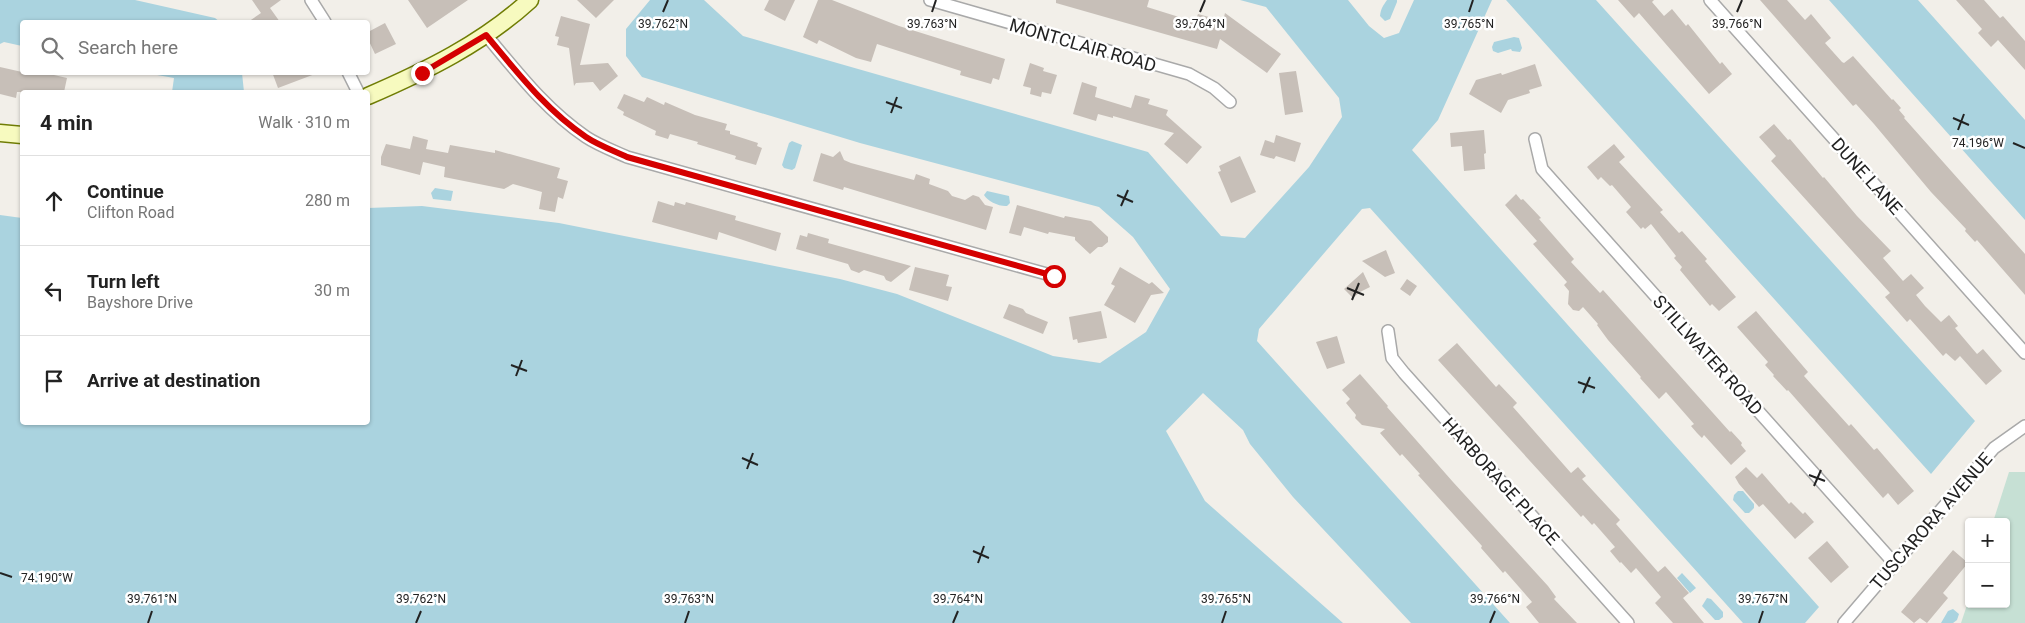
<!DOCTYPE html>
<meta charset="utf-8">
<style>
:root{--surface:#fff;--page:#f2f2f2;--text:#222;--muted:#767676;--line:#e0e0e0}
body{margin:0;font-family:Roboto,sans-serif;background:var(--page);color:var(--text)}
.controls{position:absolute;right:15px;bottom:15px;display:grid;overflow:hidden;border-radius:5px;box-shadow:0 1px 4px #0004}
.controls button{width:45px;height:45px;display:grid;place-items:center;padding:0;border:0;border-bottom:1px solid var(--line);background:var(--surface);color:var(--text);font:25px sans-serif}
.stop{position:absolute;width:15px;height:15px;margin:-11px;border:4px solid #d40000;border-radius:50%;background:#fff}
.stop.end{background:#d40000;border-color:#fff;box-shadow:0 1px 5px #0008}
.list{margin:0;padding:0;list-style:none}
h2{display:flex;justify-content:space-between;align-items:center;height:65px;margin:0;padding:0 20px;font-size:21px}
h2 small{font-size:16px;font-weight:400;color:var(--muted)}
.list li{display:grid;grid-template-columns:32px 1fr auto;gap:15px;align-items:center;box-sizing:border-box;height:90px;padding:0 20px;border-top:1px solid var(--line)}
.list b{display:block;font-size:19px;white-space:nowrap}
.list p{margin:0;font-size:16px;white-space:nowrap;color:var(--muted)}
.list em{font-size:16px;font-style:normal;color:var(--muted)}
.icon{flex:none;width:28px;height:28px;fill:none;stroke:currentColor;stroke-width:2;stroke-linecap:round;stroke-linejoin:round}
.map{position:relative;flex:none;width:2025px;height:623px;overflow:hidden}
.search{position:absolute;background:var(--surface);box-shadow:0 1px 4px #0004;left:20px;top:20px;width:350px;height:55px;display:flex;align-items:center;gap:12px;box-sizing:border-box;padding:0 18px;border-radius:5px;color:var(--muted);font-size:19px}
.panel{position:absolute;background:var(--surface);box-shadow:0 1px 4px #0004;left:20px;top:90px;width:350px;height:335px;border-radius:5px}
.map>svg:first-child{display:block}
.wetland{fill:#c6e0d4}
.water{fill:#aad3df}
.building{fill:#c7bfb8}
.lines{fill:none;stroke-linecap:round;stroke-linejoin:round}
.street-casing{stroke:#a9a9a9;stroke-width:14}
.secondary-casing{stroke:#707d05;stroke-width:19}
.street{stroke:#fff;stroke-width:11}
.secondary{stroke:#f7fabf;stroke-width:16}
.route{stroke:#d40000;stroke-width:6}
.ticks{fill:none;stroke:#222;stroke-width:2}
.labels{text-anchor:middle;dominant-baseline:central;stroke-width:5;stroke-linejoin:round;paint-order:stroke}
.street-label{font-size:18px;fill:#222;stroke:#fff}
.ticks-label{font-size:12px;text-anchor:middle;fill:#222;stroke:#fff;stroke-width:5;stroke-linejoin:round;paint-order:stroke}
</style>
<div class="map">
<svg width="2025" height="623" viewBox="0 0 2025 623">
<rect width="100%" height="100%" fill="#f2efe9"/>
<path class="wetland" d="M2009 472H2025V623H1961L1969 599V604H2006V522H1993Z"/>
<path class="water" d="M0 0H135L215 18 220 22H22V46L4 42 0 44Z
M650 0H704L743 36 1148 152 1221 236 1245 238 1309 167 1342 117 1339 98 1266 7 1240 0H1348L1369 26 1384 38 1399 33 1414 0H1492L1438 120 1412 150 1819 607 1805 623H1743L1370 208 1362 209 1259 329 1257 341 1510 623H1411L1293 497 1250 444 1243 430 1203 393 1166 431 1205 501 1343 623H0V215L22 218V422H368V208L422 206 559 223 840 279 897 294 1053 356 1100 363 1146 332 1170 289 1133 237 1099 207 860 143 642 77 626 56V29Z
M1387 0H1397V2L1390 19 1385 21 1380 16C1381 8 1383 6 1387 0Z
M1506 0H1596L1975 421 1931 474Z
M1829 0H1918L2025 120V220Z
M1514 37 1519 38 1522 48 1520 52 1512 51 1511 49 1498 53 1493 51 1492 47 1494 42Z
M146 73H242L244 92H172L174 78Z
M792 141 802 145 795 168 792 170 784 168 782 165 789 143Z
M435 188 453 191 451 201 433 199 431 193Z
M987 191 1009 196 1010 203 1007 206C1000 207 987 201 984 195Z
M1738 491H1743L1754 504V508L1749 513H1745L1733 500 1734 495Z
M1682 573 1696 588 1690 593 1677 578Z
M1707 598 1711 599 1723 612V617L1719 620H1715L1702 606Z
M1953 609 1959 614 1957 620 1953 623H1941L1948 611Z"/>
<path class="building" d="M252 0H281L270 8 280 22H248L261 13Z
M408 0H468L427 28Z
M577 0H614L596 18Z
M769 0H795L785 21 764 10Z
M818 0H832L899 26 1005 59 999 80 993 78 991 84 960 75 961 71 877 44 871 62 856 58 819 40 817 44 803 37Z
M1056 0H1149L1147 7 1195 22 1198 14 1223 21 1225 13 1281 54 1267 73 1220 39 1217 49 1056 3Z
M1618 0H1654L1652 2 1664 16 1672 9 1686 26 1688 24 1720 64 1722 62 1732 74 1709 94 1639 13 1634 18Z
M1760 0H1787L1805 20 1811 14 1831 38 1825 43 1842 62 1844 63 1853 56 1892 100 1893 99 1901 108 1899 110 1905 117 1904 118 2025 254V295L1977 240 1975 242 1965 231 1966 229 1931 192 1874 124 1856 104 1853 106Z
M1956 0H1984L2000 18 2003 16 2025 41V70L1998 40 1991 47 1978 33 1982 29Z
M561 16 590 24 580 65 608 63 618 76 600 91 593 82 576 83 574 86 569 48 557 45 559 37 555 36Z
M385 23 396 44 375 54 368 39V32Z
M1030 63 1044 68 1043 71 1057 75 1051 94 1042 92 1041 97 1030 94 1031 88 1023 86Z
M1535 64 1542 86 1529 90 1530 93 1508 100 1501 113 1469 94 1476 80 1501 73 1502 75Z
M0 67 22 72H41L67 78 64 92H17L16 98 0 94Z
M1296 71 1303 112 1285 115 1279 73Z
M272 72H315V74L278 88Z
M1082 82 1097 87 1095 97 1131 108 1135 95 1150 99 1148 104 1168 110 1166 115 1202 147 1187 164 1164 144 1174 133 1113 116V118L1098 114 1096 121 1073 114Z
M624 94 644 102 647 97 664 105 665 102 695 115 727 124 725 130 730 131V134L758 143 757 146 762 148 756 165 735 159 736 156 697 144 698 142 670 134 668 139 655 135 656 131 623 115 624 112 617 108Z
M1774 124 1788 140 1790 139 1823 178 1824 177 1857 216 1891 251 1883 258 1903 281 1911 274 1924 288 1916 295 1925 306 1941 322 1949 315 1958 326 1955 328 1977 354 1983 349 2002 371 1986 385 1960 356 1955 361 1946 353 1943 356 1910 319 1907 322 1885 297 1890 293 1771 161 1776 156 1759 137Z
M1484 130 1486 153 1484 154 1485 169 1464 171 1462 146 1451 147 1450 133Z
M1276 135 1301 143 1295 162 1276 156 1274 159 1260 155 1265 140 1274 143Z
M413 136 428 140 426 149 448 153 450 145 495 153V150L560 168 557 178 568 181 563 199 558 197 555 212 539 209 542 192 513 184 504 189 444 177 445 167 423 162 420 175 381 165V157L386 144 410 149Z
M1614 144 1625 157 1619 162 1663 210 1660 212 1679 233 1682 231 1707 259 1705 261 1736 297 1719 311 1712 304 1710 306 1680 270 1682 267 1674 258 1676 256 1651 224 1645 229 1643 227 1641 229 1626 212 1631 207 1612 185 1610 186 1601 177 1598 180 1587 167Z
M840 151 844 160 851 163 914 180 916 174 930 179 929 184 948 191 952 196 965 200 973 195 979 197 985 205 993 207 986 230 844 187 843 190 813 181 821 153 833 157Z
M1240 156 1256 192 1231 203 1218 172 1221 171 1219 166Z
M1516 194 1521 200 1523 199 1541 218 1539 219 1574 259 1571 262 1600 293 1603 290 1730 432 1731 431 1742 443 1741 445 1746 451 1731 465 1704 435 1702 438 1697 433 1691 426 1694 424 1666 392 1659 399 1640 378 1641 377 1608 340 1597 325 1598 324 1583 307 1579 311 1573 310 1568 304 1569 291 1564 285 1567 282 1533 244 1537 241 1505 205Z
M658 201 674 206 675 202 685 205 686 202 736 216 735 220 781 233 776 251 719 232 717 240 652 222Z
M1017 205 1064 218 1065 216 1091 221 1108 237V242L1102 247H1098L1090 254 1075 240V237L1049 232 1048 234 1024 227 1021 236 1009 233Z
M808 233 829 239 828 243 911 266 891 282 886 280 884 276 864 270 859 273 851 270 848 264 796 249 800 235 807 237Z
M1386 250 1395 273 1385 277 1362 261Z
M915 267 949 275 946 286 952 287 948 301 909 290Z
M1120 267 1149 284 1152 282 1164 293 1151 295 1135 323 1104 305 1115 286 1111 284Z
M1363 272 1370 287 1360 292 1353 298 1344 289Z
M1407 279 1417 286 1410 296 1400 289Z
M1009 304 1023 309 1026 313 1048 322 1043 334 1003 318Z
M1101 311 1107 338 1078 343 1077 339 1073 340 1069 317Z
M1756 311 1808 372 1804 376 1849 426 1851 424 1874 450 1877 448 1914 491 1898 505 1888 493 1883 498 1788 390 1787 391 1773 376 1774 375 1765 365 1768 362 1737 327Z
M1337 336 1345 363 1327 369 1316 342Z
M1457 343 1496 387 1499 384 1517 403 1513 407 1571 473 1578 467 1586 476 1582 479 1620 520 1616 524 1658 572 1665 566 1689 593 1683 598 1704 623H1673L1655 603 1661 597 1636 568 1631 573 1621 562 1620 563 1610 551 1615 547 1594 523 1592 525 1583 515 1581 517 1438 360Z
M1360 374 1388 406 1387 407 1453 482 1548 586 1556 597 1554 599 1577 623H1539L1526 607 1532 602 1505 571 1503 573 1481 548 1482 546 1418 475 1420 474 1402 454 1400 456 1380 433 1385 429 1362 425 1355 418 1356 415 1346 403 1350 399 1342 390Z
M1746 467 1757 478 1762 473 1789 504 1791 502 1803 514 1805 512 1814 522 1795 539 1763 504 1759 507 1739 484 1735 477Z
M1827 541 1849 567 1831 583 1808 558Z
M1953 550 1968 563 1943 593 1948 598 1927 623 1920 618 1914 623 1901 612Z"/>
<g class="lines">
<g class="street-casing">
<path id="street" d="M311 0 325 22
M930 0 1189 74 1214 88 1230 102
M1710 0 2025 353
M486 35C517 72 546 110 586 137 598 145 614 151 627 157L1054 276
M348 72 358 92
M1535 139 1542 169 1894 563
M1388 331 1392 358 1404 373 1628 623
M1844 623 1994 448 2025 426"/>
</g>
<g class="secondary-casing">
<path id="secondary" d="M368 96C426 71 483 43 530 0
M0 133 22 135"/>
</g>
<use href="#street" class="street"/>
<use href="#secondary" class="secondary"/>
</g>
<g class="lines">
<path class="route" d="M422 73 486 35C517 72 546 110 586 137 598 145 614 151 627 157L1054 276"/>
</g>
<path class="ticks" d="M663 12 668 0M932 12 936 0M1200 12 1205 0M1469 12 1473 0M1737 12 1742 0M886 102 902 108M891 113 897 97M1953 118 1969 125M1958 130 1964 114M2013 143 2025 148M1117 195 1133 202M1121 206 1128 190M1347 288 1364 295M1352 300 1359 283M511 365 527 371M516 376 522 360M1578 382 1595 388M1583 393 1590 377M742 458 758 465M747 469 753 453M1809 475 1825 481M1814 486 1821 470M973 551 989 558M978 563 984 546M0 573 12 577M148 623 152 611M416 623 421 611M685 623 689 611M953 623 958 611M1222 623 1226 611M1490 623 1495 611M1759 623 1763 611"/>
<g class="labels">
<g class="street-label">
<text transform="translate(1083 45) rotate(16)">MONTCLAIR ROAD</text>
<text transform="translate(1867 176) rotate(48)">DUNE LANE</text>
<text transform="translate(1708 355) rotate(48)">STILLWATER ROAD</text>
<text transform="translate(1501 481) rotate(48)">HARBORAGE PLACE</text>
<text transform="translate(1931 521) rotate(-49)">TUSCARORA AVENUE</text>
</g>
</g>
<g class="ticks-label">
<text x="663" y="28">39.762°N</text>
<text x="932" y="28">39.763°N</text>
<text x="1200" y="28">39.764°N</text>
<text x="1469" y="28">39.765°N</text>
<text x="1737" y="28">39.766°N</text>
<text x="1978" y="147">74.196°W</text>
<text x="47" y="582">74.190°W</text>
<text x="152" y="603">39.761°N</text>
<text x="421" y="603">39.762°N</text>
<text x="689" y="603">39.763°N</text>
<text x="958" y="603">39.764°N</text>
<text x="1226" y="603">39.765°N</text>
<text x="1495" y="603">39.766°N</text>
<text x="1763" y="603">39.767°N</text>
</g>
</svg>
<div class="controls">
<button>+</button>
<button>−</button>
</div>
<div class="stop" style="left:1054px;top:276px"></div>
<div class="stop end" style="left:422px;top:73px"></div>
<div class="search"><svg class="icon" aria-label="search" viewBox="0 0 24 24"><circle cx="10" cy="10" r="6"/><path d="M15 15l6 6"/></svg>Search here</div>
<section class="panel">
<h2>4 min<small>Walk · 310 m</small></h2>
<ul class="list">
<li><svg class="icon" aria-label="ahead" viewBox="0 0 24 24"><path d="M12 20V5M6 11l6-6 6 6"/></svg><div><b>Continue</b><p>Clifton Road</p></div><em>280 m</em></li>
<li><svg class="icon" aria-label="left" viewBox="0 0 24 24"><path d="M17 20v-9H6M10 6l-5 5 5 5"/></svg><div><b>Turn left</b><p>Bayshore Drive</p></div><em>30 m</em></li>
<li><svg class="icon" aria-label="arrive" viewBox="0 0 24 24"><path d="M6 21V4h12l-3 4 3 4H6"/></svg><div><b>Arrive at destination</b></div></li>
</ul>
</section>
</div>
